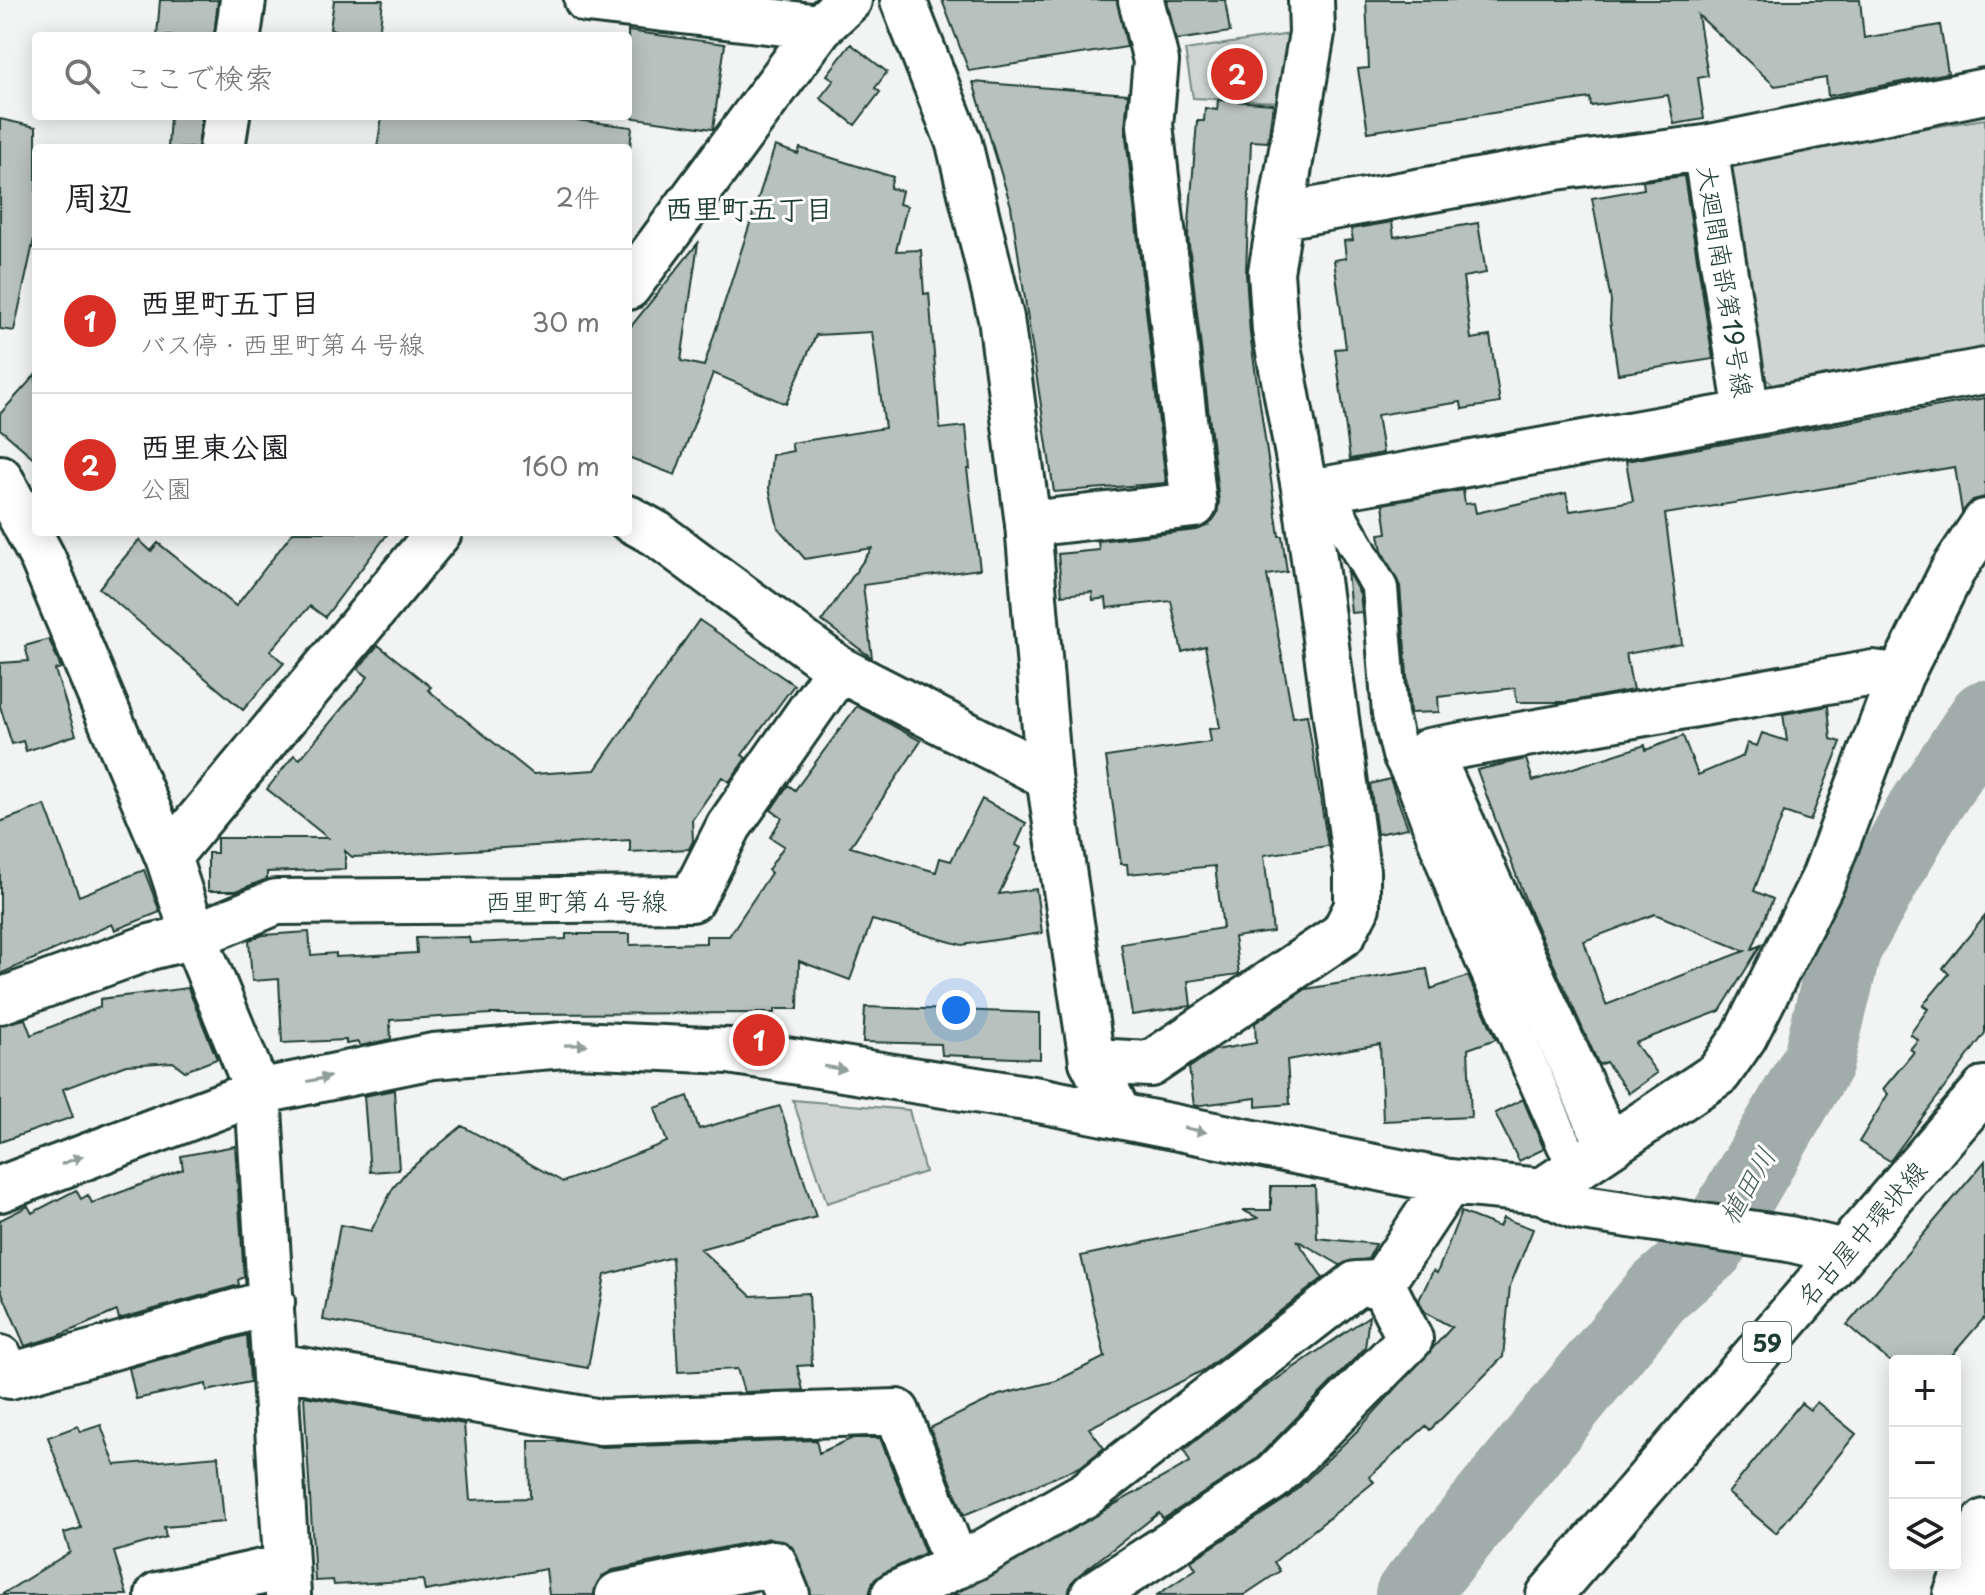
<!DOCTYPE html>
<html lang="ja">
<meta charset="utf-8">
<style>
:root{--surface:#fff;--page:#f6f6f6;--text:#202124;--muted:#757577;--line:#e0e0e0;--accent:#d93025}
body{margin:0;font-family:"Playpen Sans","Klee One",sans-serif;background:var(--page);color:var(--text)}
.controls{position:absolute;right:24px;bottom:24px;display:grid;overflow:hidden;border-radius:8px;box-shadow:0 4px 20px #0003}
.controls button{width:72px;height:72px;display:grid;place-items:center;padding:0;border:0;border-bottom:2px solid var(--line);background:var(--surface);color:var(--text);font:40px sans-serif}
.you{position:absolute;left:956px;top:1010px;width:28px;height:28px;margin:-20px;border:6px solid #fff;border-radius:50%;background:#1a73e8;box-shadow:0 0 0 12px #1a73e833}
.badge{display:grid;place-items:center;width:52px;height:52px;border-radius:50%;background:var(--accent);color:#fff;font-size:26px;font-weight:700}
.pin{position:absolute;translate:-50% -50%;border:4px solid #fff;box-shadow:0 2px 8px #0006}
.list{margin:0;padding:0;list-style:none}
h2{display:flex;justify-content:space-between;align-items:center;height:104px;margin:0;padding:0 32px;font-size:34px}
h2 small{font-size:26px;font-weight:400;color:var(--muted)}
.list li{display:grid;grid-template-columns:52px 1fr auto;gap:24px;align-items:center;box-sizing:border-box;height:144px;padding:0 32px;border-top:2px solid var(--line)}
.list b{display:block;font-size:30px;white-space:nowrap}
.list p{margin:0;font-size:26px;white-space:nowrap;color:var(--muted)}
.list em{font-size:26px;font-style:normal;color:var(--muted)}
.icon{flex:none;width:44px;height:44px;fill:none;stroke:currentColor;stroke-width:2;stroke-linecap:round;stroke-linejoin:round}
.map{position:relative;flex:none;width:1985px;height:1595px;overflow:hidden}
.search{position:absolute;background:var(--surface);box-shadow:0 4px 20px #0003;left:32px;top:32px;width:600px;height:88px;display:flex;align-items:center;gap:20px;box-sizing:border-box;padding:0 28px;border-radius:8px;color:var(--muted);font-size:30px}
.panel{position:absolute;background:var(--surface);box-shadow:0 4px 20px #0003;left:32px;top:144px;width:600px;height:392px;border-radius:8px}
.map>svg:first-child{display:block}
.green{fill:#ced5d3;stroke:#768984;stroke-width:2}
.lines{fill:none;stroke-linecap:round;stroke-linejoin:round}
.river{stroke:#a1adaa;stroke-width:72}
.building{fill:#b7c1bd;stroke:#1f3d34;stroke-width:2;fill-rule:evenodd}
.pedestrian-casing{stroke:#1f3d34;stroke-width:40}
.minor-casing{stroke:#1f3d34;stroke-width:50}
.tertiary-casing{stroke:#1f3d34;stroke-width:50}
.primary-casing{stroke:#1f3d34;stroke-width:50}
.trunk-casing{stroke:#1f3d34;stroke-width:50}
.pedestrian{stroke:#fff;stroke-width:34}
.minor{stroke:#fff;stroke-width:44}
.tertiary{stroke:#fff;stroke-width:44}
.primary{stroke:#fff;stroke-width:44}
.trunk{stroke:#fff;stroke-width:44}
.oneway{fill:#8f9e9a}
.labels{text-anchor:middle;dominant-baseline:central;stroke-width:6;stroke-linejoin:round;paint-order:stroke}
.shield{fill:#fff;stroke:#627771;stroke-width:2}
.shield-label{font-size:24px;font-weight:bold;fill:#1f3d34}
.street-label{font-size:26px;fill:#1f3d34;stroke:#fff}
.neighbourhood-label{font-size:28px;font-weight:bold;fill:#1f3d34;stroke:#fff}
.water-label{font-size:28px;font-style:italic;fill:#465f57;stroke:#fff}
</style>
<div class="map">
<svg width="1985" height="1595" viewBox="0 0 1985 1595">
<rect width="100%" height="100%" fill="#f2f3f3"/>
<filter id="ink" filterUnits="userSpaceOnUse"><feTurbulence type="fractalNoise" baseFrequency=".0125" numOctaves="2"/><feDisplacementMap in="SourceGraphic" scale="16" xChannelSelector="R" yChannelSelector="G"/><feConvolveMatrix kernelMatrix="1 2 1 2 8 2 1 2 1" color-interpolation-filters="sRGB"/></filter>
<g filter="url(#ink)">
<path class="green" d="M1290 34 1281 102 1193 98 1185 50Z
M1985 119V358L1786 395 1751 367 1719 179 1736 157Z
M793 1100 909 1110 925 1172 827 1203Z"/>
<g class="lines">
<path class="river" d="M1411 1595 1657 1294 1709 1248 1818 1061 1846 947 1919 816 1985 716"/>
</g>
<path class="building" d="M160 0H218L214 36H157Z
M334 0H383L379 36H334L335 30 330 29Z
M942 0H1117L1127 47 969 71Z
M1167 0H1225L1230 32 1176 40Z
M1366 0H1860L1864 38 1940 25 1948 73 1828 96 1826 78 1775 86 1698 15 1708 76 1698 78 1704 119 1674 124 1668 95 1591 106 1590 98 1368 132 1358 69 1369 68Z
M628 31 725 44 713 129 628 117Z
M851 44 887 72 875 88 880 92 855 125 820 98 834 80 827 75Z
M973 82 1128 94 1125 128 1166 483 1054 492 1011 206Z
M1218 100 1273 104 1268 142 1251 141 1246 273 1250 334 1279 536H1282L1287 572 1267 575 1293 717 1307 715 1328 846 1264 855 1273 932 1234 937 1239 974 1188 981 1191 1006 1132 1015 1121 944 1223 928 1215 866 1128 874 1127 864H1121L1106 757 1211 742 1209 729 1220 728 1205 646 1182 652 1171 601 1107 608 1106 598 1093 600 1092 592 1062 595 1058 554 1099 550 1098 541 1197 530 1209 525 1217 514 1219 502 1188 236 1197 121H1204L1205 108 1217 110Z
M170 116H202L198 148H168Z
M382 116H544L632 127 630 148H377Z
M0 119 36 127V230L14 331 0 329Z
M775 146 798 154 800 148 893 177 890 188 902 191 899 204 907 206 896 251 921 250 924 294 929 293 940 429 966 426 970 469H967L980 569 863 585 872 658 822 621 872 548 805 559 778 528 769 488 772 455 793 451 791 443 885 428 872 332 816 335 786 404 713 373 675 475 628 457V330L698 243 681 361 704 366Z
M1684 176 1713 359 1618 374 1610 320 1611 301 1592 198 1644 189 1643 181Z
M1392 222 1394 237 1478 223 1486 273 1463 277 1471 339 1490 336 1500 403 1462 409 1461 402 1377 415 1383 453 1350 459 1335 349 1346 348 1334 260 1346 258 1344 241 1353 240 1351 229Z
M36 374V460L0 429V414Z
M1985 398V497L1973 500 1962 512 1955 467 1665 514 1682 644 1626 654 1633 690 1566 702H1517L1515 688 1438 697 1439 712 1410 713 1400 586 1382 551 1379 534 1387 533 1383 504 1463 490 1465 504 1474 503 1476 513 1566 493 1570 511 1633 501 1626 461Z
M293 532H389L325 617 310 606 270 651 284 663 243 710 99 588 139 540 151 551 158 543 236 606Z
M1347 571 1360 594 1362 612 1351 613Z
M699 620 794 685 742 755 746 758 729 782 722 777 692 820 693 841 689 849 630 852V840L376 856 352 857 345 851V869L267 872V879L236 891H208V853H217V838H328L267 789 294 755 300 759 368 677 358 669 378 645 431 687 428 690 533 774 595 770Z
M49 639 61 668 55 670 76 735 26 751 23 741 12 744 0 706V663L29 661 25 646Z
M857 706 921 741 850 847 936 872 940 858 951 861 982 799 1026 823 1016 845 1021 848 999 894 1036 889 1042 933 962 945 872 920 850 980 799 961 798 1009H775V1013L491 1014 390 1020 391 1039 360 1046 359 1042 346 1044V1040L282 1043 279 979 252 981 249 940 263 935 309 932 311 955 336 953V957L417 953 416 938 469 937 470 943 566 939V934H630V945L706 943V936H729L771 873 768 870 784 846 770 837 782 818 771 810 788 785 795 790Z
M1828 706 1831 739 1841 742 1810 821 1784 812 1754 891 1773 899 1752 949 1761 945 1720 1011 1635 1043 1657 1073 1629 1093 1606 1062 1599 1065 1530 912 1477 770 1526 759 1533 781 1645 745 1646 750 1683 736 1698 775 1743 756 1747 743 1757 746 1762 733 1787 741 1783 714ZM1655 914 1745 951 1606 1005 1584 941Z
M1390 779 1408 828 1377 834 1370 784Z
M45 805 79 896 144 870 160 912 115 930 112 924 0 974V822Z
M1985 916V1033L1890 1161 1859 1142 1888 1094 1883 1089 1914 1052 1910 1049 1918 1040 1910 1034 1928 1009 1923 1005 1949 974 1943 968Z
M1427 969 1431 989 1468 976 1496 1039 1468 1049 1471 1117 1383 1121 1380 1044 1287 1060 1290 1104 1256 1107V1098L1194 1106 1189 1068 1215 1050 1256 1043 1255 1023 1306 989Z
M188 988 217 1059 185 1071 173 1062 126 1065 63 1089 73 1117 0 1142V1025L25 1019 31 1035 100 1007V999Z
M865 1007 1040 1013V1059L942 1055 941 1044 863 1042Z
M394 1090 399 1170 370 1172 364 1096Z
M688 1096 699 1129 780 1106 816 1217 700 1249 751 1296 809 1293 812 1365 797 1366 803 1390 744 1392 737 1369 678 1372 672 1257 605 1275 588 1368 323 1320 340 1225 371 1231 393 1188 406 1172 462 1126 563 1182 667 1142 655 1108Z
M1523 1099 1544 1149 1519 1161 1495 1113Z
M235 1146 244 1277 238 1280 239 1285 119 1319 117 1311 58 1336 25 1346 0 1288V1220L28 1206 32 1213 76 1190 81 1199 88 1195 92 1203 183 1169 181 1156Z
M1985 1161V1317L1947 1361H1889L1847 1325Z
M1271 1186H1315L1317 1238 1376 1244 1368 1259 1340 1265 1297 1240 1323 1278 1204 1370 1089 1428 1104 1448 1080 1467 964 1515 930 1428 999 1395 1056 1381 1105 1357 1081 1256 1258 1218 1243 1210H1271Z
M1461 1212 1499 1227 1503 1218 1533 1229 1510 1286 1503 1357 1430 1430 1426 1426 1369 1477 1374 1482 1274 1562 1280 1571 1244 1595H1157L1196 1569 1191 1561 1290 1496 1358 1430 1452 1327 1424 1312 1419 1300 1433 1271 1437 1273Z
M1369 1316 1365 1348 1256 1459 1163 1519 1159 1513 1079 1575 1071 1583 1068 1595H953L1190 1462 1184 1450 1248 1399Z
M247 1335 250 1382 207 1391 206 1384 136 1399 129 1368Z
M304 1396 464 1424 470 1500 530 1498 529 1441H562L602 1447 816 1440 819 1453 853 1438H880L925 1553 883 1573 873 1581 869 1595H811L791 1545 770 1538 613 1570 601 1577 594 1595H549L546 1569 425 1591 423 1580 334 1585 333 1580 315 1581Z
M1817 1402 1856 1434 1776 1533 1728 1493 1801 1403 1810 1410Z
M101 1425 115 1465 218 1456 224 1522 164 1527 166 1537 114 1552 127 1595H1L70 1552 64 1533 81 1528 48 1437 78 1426 80 1432Z"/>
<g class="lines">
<g class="pedestrian-casing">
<path id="pedestrian" d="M1306 503H1332L1380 588 1390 714 1400 755 1415 785 1467 924 1565 1146"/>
</g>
<g class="minor-casing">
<path id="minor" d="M587 0 820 27 849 0
M238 36 243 0
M222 148 227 116
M1705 148 1747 413
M1282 216 1556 167 1705 148 1985 91
M628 287 820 27
M0 478 43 559 168 857 194 936 258 1092 288 1595
M1305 493 1985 371
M628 518 657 534 839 669 1049 777
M1028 524 1194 505 1150 125 1156 61 1141 0
M168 857 439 532
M0 1001 150 947 194 936 276 902 692 899 729 826 839 669
M1092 1061 1150 1064 1343 934 1357 907V871L1305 493 1275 330 1271 272 1312 33 1311 0
M1608 1144 1429 751 1873 673 1900 676
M0 1189 258 1092 433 1056 576 1044 729 1051 1039 1100 1449 1182 1542 1191 1577 1207 1789 1239 1844 1252
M1542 1191 1719 1073 1744 1037 1823 880 1900 676 1953 570 1985 522
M0 1358 10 1376 272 1302
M277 1366 601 1422 897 1412 957 1566
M158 1595 285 1567
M618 1595 774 1563 787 1595
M894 1595 975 1557 1086 1494 1356 1284 1382 1283
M1093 1595 1272 1478 1410 1339 1382 1283 1449 1182
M1956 1595 1985 1522"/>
</g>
<g class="tertiary-casing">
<path id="tertiary" d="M903 0 959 143 1001 318 1028 524 1049 777 1092 1061 1119 1115"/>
</g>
<g class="primary-casing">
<path id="primary" d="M1549 1595 1985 1089"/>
</g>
<g class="trunk-casing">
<path id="trunk" d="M1970 1595 1985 1589"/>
</g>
<use href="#pedestrian" class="pedestrian"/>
<use href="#minor" class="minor"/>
<use href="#tertiary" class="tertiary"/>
<use href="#primary" class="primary"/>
<use href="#trunk" class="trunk"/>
</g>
<defs><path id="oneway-solid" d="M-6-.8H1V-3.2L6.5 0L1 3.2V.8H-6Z" transform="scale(2)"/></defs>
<g class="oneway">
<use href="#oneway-solid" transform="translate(576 1045) rotate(-1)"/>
<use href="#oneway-solid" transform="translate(835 1068) rotate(9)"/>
<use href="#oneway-solid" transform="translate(319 1079) rotate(-12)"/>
<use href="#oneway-solid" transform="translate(1195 1130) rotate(12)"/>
<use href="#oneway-solid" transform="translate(72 1160) rotate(-22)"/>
</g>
</g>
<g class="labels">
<rect class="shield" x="1743" y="1322" width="48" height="40" rx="6"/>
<g class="shield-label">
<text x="1767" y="1342">59</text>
</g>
<g class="street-label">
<text transform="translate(1726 281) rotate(81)">大廻間南部第19号線</text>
<text x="576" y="900">西里町第４号線</text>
<text transform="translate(1861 1233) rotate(-49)">名古屋中環状線</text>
</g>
<g class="neighbourhood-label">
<text x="749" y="207">西里町五丁目</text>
</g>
<g class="water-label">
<text transform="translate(1746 1185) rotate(-60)">植田川</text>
</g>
</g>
</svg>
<div class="controls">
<button>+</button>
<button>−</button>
<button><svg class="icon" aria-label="layers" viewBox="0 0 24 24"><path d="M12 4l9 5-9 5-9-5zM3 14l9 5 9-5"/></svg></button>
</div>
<div class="you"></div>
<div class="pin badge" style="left:759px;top:1040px">1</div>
<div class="pin badge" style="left:1237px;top:74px">2</div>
<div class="search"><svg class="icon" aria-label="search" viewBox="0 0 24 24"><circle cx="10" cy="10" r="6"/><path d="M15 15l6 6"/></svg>ここで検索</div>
<section class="panel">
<h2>周辺<small>2件</small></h2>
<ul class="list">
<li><span class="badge">1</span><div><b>西里町五丁目</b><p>バス停 · 西里町第４号線</p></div><em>30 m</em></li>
<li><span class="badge">2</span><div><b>西里東公園</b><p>公園</p></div><em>160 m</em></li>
</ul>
</section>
</div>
